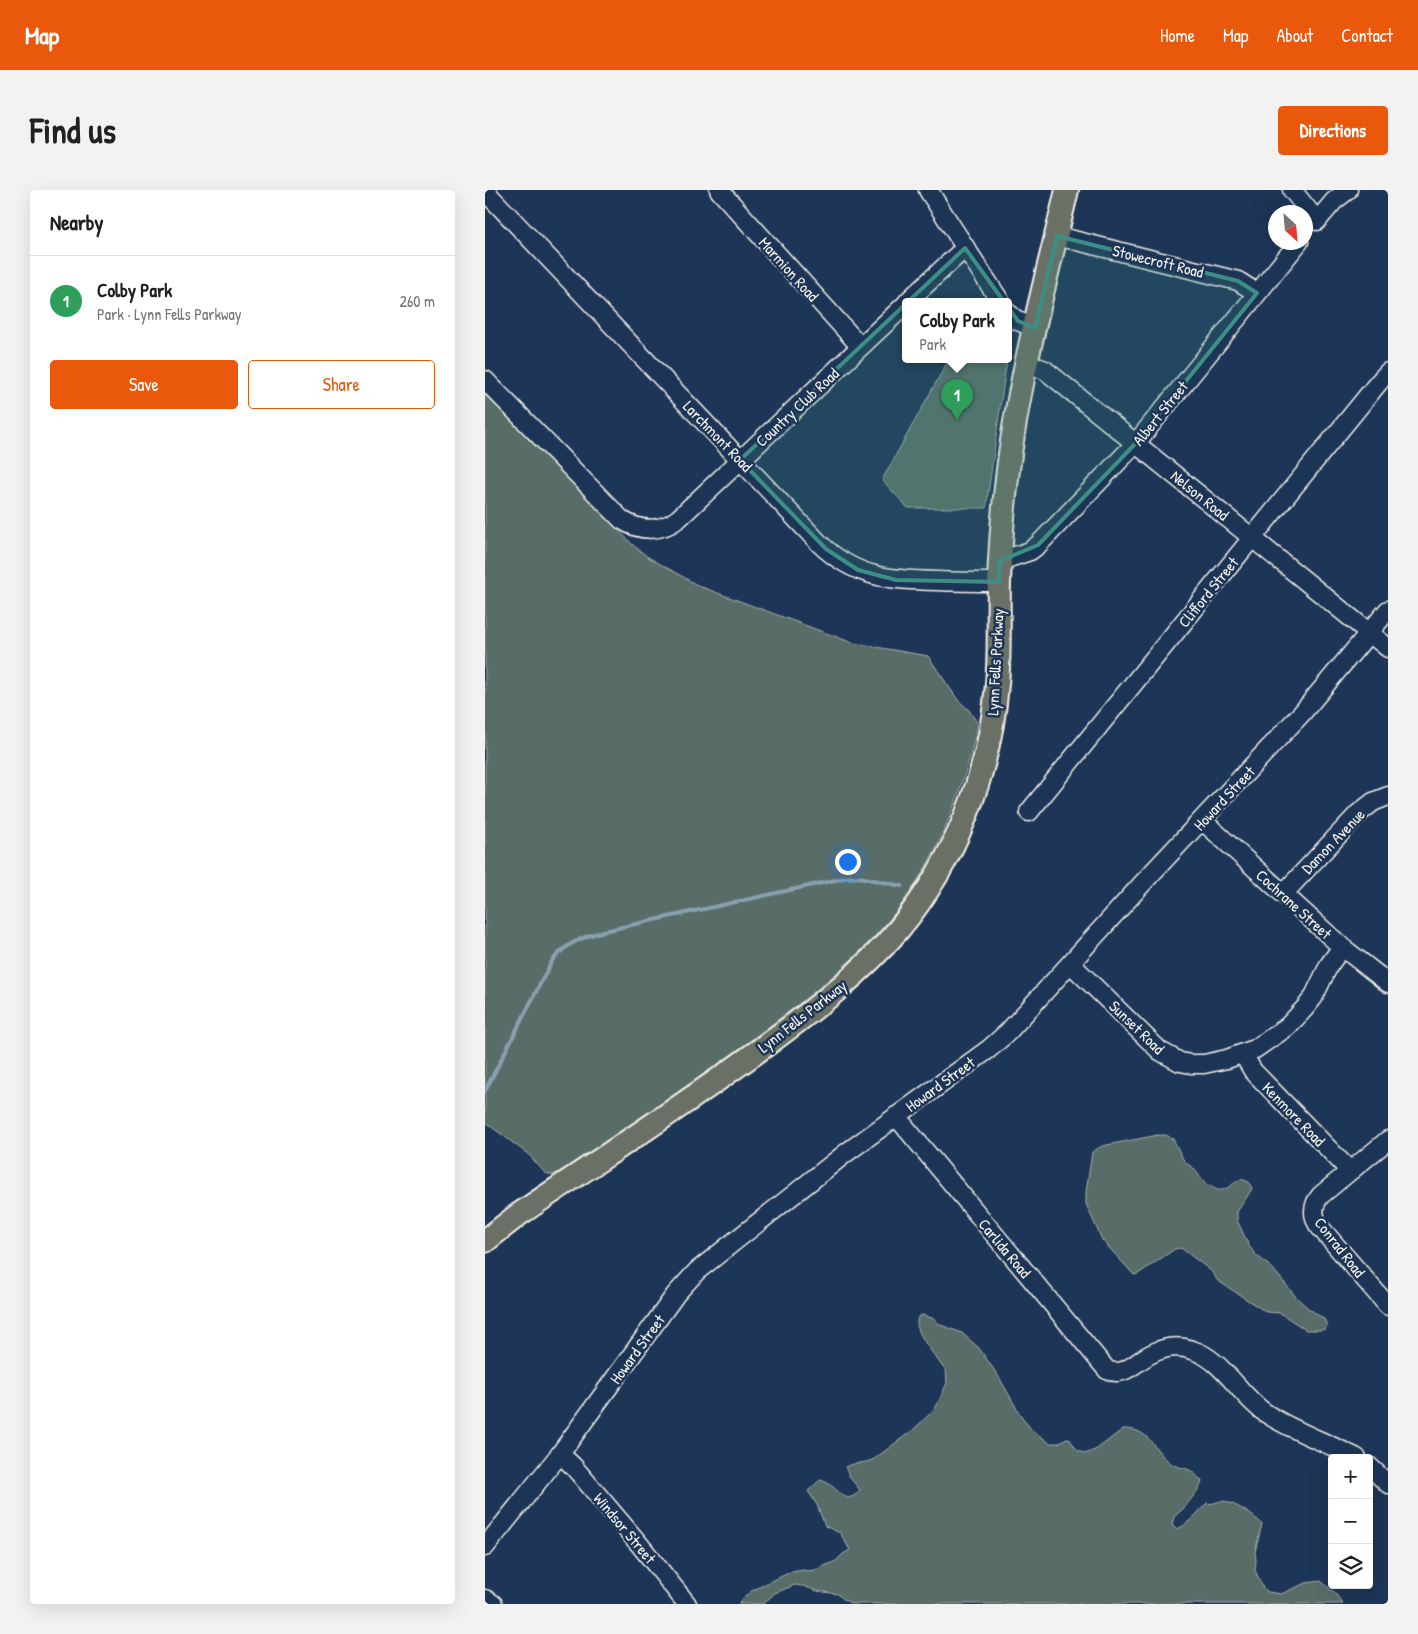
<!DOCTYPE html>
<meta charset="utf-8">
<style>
:root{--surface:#fff;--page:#f2f2f2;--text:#202124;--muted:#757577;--line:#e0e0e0;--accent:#ea580c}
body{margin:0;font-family:"Patrick Hand",sans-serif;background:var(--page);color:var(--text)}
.controls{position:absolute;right:15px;bottom:15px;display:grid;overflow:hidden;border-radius:5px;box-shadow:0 5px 20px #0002}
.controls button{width:45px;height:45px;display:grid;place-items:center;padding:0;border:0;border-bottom:1px solid var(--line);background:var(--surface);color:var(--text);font:25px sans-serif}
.compass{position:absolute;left:783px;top:15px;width:45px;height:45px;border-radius:50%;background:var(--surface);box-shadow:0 5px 20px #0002;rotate:154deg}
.you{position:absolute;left:362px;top:671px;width:18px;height:18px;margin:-12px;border:4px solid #fff;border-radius:50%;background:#1a73e8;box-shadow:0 0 0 8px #1a73e833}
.badge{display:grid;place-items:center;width:32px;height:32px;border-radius:50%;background:var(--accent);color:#fff;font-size:16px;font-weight:700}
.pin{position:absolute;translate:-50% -41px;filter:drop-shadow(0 1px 2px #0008)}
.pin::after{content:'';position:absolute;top:26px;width:18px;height:15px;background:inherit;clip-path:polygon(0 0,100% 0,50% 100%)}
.popup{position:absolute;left:417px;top:108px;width:110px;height:65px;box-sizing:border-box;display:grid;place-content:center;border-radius:5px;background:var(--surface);filter:drop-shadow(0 1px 4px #0005);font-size:16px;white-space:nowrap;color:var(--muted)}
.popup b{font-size:19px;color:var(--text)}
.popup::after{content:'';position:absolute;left:50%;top:100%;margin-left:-10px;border:10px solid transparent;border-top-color:var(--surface)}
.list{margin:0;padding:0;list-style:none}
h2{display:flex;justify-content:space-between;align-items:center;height:65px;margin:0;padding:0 20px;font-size:21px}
h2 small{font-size:16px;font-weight:400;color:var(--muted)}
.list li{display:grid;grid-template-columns:32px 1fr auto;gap:15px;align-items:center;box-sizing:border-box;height:90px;padding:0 20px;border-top:1px solid var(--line)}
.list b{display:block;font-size:19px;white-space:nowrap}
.list p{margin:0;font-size:16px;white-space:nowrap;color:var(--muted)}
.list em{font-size:16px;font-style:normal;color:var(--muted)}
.actions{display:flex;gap:10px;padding:15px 20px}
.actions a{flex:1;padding:11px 0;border:1px solid var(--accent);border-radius:5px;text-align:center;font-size:18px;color:var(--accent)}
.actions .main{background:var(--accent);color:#fff}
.icon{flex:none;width:28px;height:28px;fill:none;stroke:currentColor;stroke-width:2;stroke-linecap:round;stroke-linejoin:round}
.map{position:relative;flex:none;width:903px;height:1414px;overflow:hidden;border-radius:5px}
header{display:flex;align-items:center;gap:30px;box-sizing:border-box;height:70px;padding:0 25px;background:var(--accent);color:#fff}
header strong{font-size:24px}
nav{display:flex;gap:28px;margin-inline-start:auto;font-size:18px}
.intro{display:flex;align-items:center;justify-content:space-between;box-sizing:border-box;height:120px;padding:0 30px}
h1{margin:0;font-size:35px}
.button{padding:12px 22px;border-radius:5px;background:var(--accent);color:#fff;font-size:18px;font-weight:700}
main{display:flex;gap:30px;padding:0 30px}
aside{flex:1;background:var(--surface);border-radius:5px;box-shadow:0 5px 20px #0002}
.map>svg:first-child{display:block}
.green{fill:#586d68;stroke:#a6afa8}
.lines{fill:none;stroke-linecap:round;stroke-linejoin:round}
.stream{stroke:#89a1af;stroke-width:4}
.minor-casing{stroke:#f4f1e8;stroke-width:21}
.major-casing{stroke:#f4f1e8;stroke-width:26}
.minor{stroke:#1d3557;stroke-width:18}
.major{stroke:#6b7065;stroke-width:22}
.marked{fill:#3d8f86;fill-opacity:0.2;stroke:#3d8f86;stroke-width:4;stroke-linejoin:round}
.labels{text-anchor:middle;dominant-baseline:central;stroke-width:5;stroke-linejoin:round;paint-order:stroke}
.street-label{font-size:16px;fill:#f4f1e8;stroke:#1d3557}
</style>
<header>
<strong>Map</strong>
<nav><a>Home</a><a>Map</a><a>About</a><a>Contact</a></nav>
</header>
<div class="intro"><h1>Find us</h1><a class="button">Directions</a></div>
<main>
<aside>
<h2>Nearby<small></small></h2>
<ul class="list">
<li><span class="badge" style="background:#2e9e5b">1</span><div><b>Colby Park</b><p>Park · Lynn Fells Parkway</p></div><em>260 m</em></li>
</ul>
<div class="actions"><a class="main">Save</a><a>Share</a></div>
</aside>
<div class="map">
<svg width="903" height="1414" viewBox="0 0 903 1414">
<rect width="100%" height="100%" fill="#1d3557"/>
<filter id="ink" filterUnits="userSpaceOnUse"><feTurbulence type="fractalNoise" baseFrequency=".02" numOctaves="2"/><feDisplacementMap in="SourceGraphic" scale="10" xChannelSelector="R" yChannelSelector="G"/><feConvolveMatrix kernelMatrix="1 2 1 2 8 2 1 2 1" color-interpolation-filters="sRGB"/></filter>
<g filter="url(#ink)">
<path class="green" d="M464 169H522L501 318H423L397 290Z
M0 202 148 355 163 367 214 396 368 453 443 466 473 510 484 520 493 534C477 605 452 672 405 729 372 769 331 801 290 832 222 884 151 932 79 979L68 985 60 983 44 965 0 932Z
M673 945H681L688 949 699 971 709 979 722 995C728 995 728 999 733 1000 739 1002 750 992 756 989L764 992 767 999 752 1022V1030L764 1056 770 1064 788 1079 812 1108 823 1118 839 1129 842 1135 840 1139 836 1140H821L795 1123 781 1122 733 1091 726 1081 696 1058 690 1059 653 1084 649 1085 617 1050 601 1014V1002L607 962 617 956Z
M437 1125 447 1128 456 1135 477 1143 494 1158 514 1187 537 1228 547 1240 565 1253H574L581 1248H584L592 1260 600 1264 612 1259 638 1239C666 1238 667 1260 687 1274 691 1277 696 1277 702 1279 708 1281 712 1286 717 1291L715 1297 700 1317 689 1327 687 1335 691 1339C700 1338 715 1320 722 1313 728 1315 731 1311 738 1311 748 1312 770 1326 777 1334L770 1362 771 1371 770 1380 778 1398 783 1402 796 1404 821 1393 836 1391 850 1403 858 1414H367L358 1409 353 1404 332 1401 318 1396 310 1395 290 1403 278 1414H253L265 1402 284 1392 306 1382 318 1380 322 1381 330 1380 351 1371 358 1364 365 1360 355 1343 340 1336 332 1315 323 1301 335 1290C346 1292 352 1303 363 1308L369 1306 375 1300 366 1289 360 1277C369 1272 380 1274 389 1269L428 1240 450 1219 462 1193 461 1179 456 1175C449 1163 427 1141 433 1127Z"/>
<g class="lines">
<path class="stream" d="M0 901 67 771C81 753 98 747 119 741L360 688 374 687 417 696"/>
<g class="minor-casing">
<path id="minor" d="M234 0 375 156
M443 0 515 111
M807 0 832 31 849 11 863 0
M0 1 334 353C370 388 404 390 452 391 473 392 494 392 514 392
M572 46 753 91 772 103
M423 111 480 58
M523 123 533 131 550 138
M542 173 560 180 903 458
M0 190 137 330C156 342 177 342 194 328L421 114
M515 371 545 361 553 355 651 253 814 52
M544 622 894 192 903 182
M718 631 857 757 903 793
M798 704 874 623 888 612 903 606
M586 774 675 861 695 872 706 874H719L742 869 770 859 802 837 820 818 828 808 844 775 857 757
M758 864 768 881 865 981
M411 926 622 1180C640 1188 651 1171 666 1164 679 1157 693 1155 707 1160 736 1168 754 1204 779 1222 805 1240 843 1253 872 1268
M903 950 836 1005C828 1014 827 1024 833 1035L903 1116
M75 1264 88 1276 155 1355 202 1414
M884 1276 903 1294
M0 1357 75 1264 191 1104 212 1081 361 963 504 859 523 842 666 684 817 523 903 420
M0 1409 8 1414"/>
</g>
<g class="major-casing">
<path id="major" d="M0 1051 33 1025C115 969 200 915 281 855 327 821 375 785 413 740 470 672 505 583 512 494 515 461 513 427 514 394 515 359 518 323 522 288 533 190 560 95 582 0"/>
</g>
<use href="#minor" class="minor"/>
<use href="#major" class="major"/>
</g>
</g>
<path class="marked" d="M572 46 753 91 772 103 651 253 553 355 515 371 514 392 411 390 373 380 341 359 255 270 480 58 533 131 550 138Z"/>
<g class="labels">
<g class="street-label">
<text transform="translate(673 71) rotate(14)">Stowecroft Road</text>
<text transform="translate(304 79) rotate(48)">Marmion Road</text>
<text transform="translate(312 217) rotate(-43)">Country Club Road</text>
<text transform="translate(675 223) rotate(-51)">Albert Street</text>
<text transform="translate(233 246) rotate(46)">Larchmont Road</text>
<text transform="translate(715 305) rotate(39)">Nelson Road</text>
<text transform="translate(723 402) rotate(-51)">Clifford Street</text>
<text transform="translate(510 472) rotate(-87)">Lynn Fells Parkway</text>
<text transform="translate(739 608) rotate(-47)">Howard Street</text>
<text transform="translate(848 651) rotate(-46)">Damon Avenue</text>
<text transform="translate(809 714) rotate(42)">Cochrane Street</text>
<text transform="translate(317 826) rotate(-38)">Lynn Fells Parkway</text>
<text transform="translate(652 837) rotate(44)">Sunset Road</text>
<text transform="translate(455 894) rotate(-36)">Howard Street</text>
<text transform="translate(809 924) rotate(46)">Kenmore Road</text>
<text transform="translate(855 1057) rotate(52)">Conrad Road</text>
<text transform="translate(520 1058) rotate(50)">Carlida Road</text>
<text transform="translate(152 1159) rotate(-54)">Howard Street</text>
<text transform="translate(140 1338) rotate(50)">Windsor Street</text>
</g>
</g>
</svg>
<div class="controls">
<button>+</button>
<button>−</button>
<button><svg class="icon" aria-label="layers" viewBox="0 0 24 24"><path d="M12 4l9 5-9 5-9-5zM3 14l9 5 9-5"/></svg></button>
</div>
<svg class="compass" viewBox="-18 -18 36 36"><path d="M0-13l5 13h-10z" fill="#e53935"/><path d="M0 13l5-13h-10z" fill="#757577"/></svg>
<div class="you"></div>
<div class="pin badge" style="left:472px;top:230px;background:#2e9e5b">1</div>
<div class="popup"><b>Colby Park</b>Park</div>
</div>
</main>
